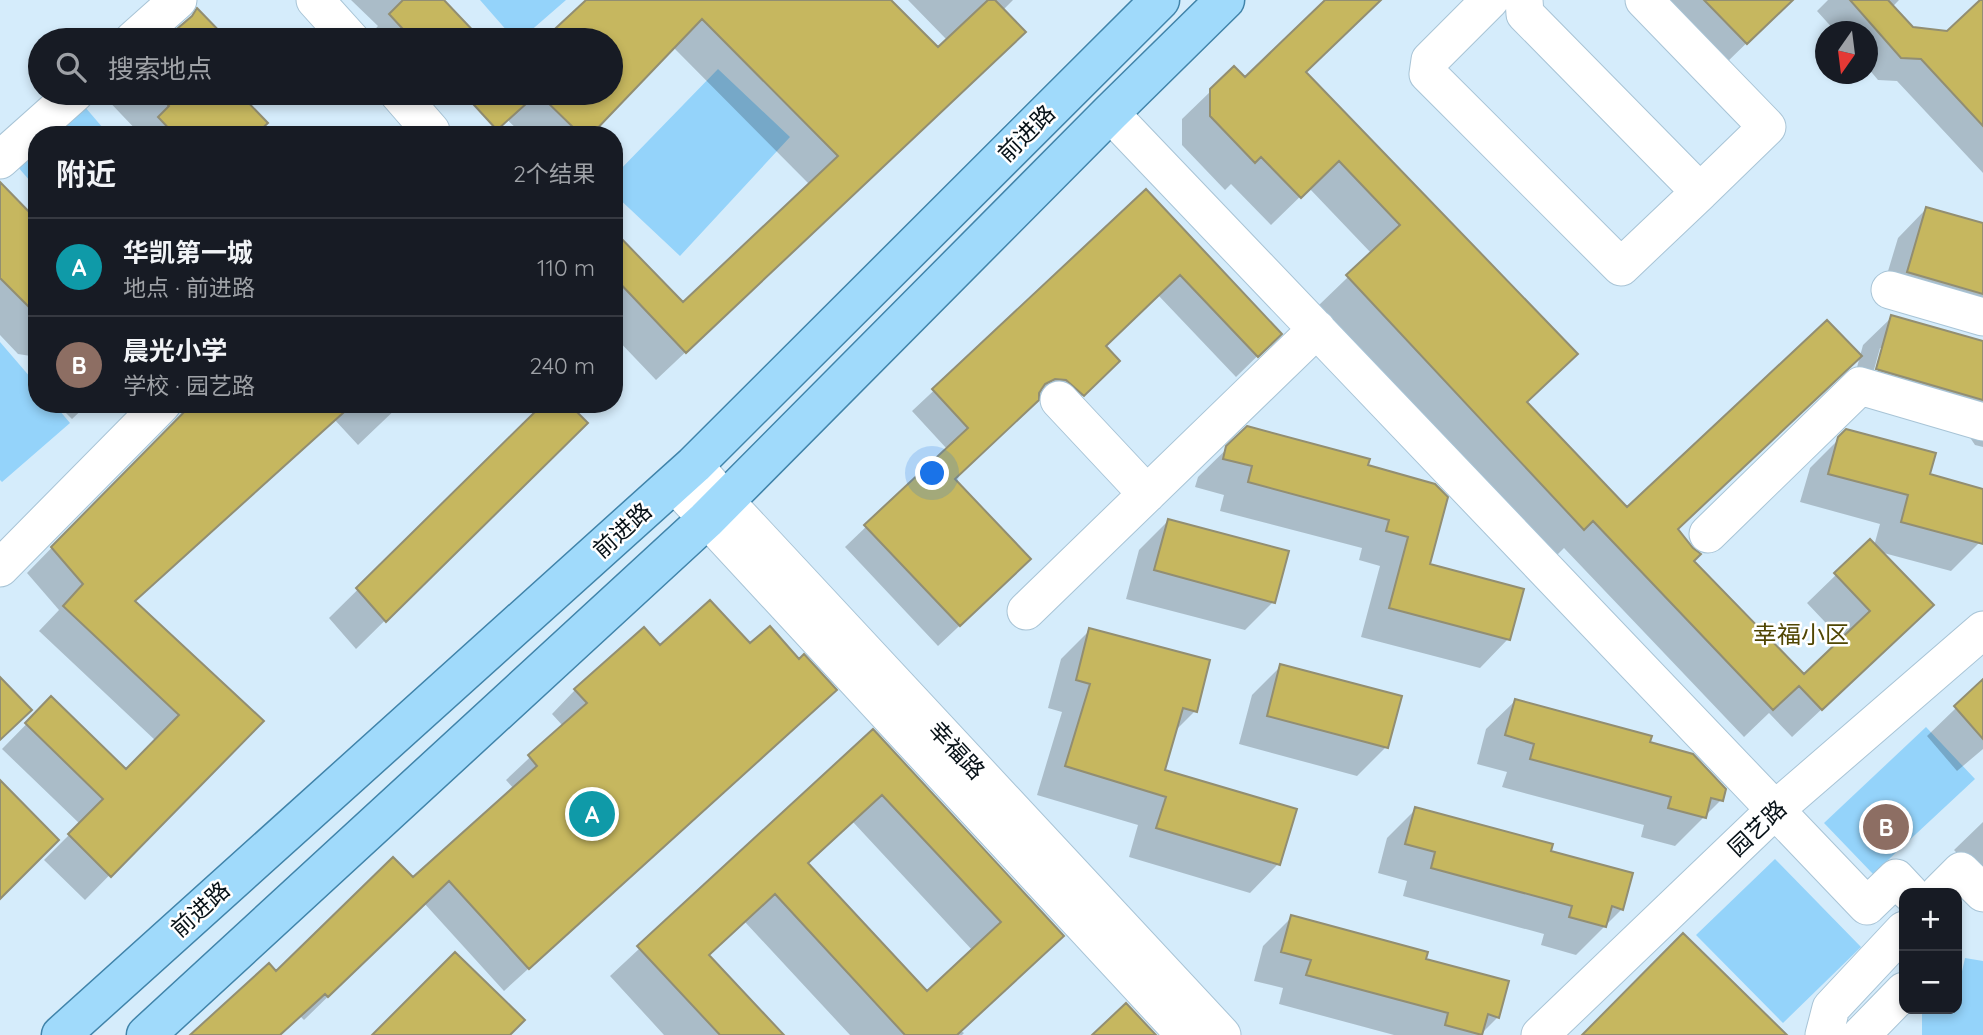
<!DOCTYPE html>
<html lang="zh">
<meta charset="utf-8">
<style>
:root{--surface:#171b24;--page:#20242c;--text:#f1f3f6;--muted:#9ea1a6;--line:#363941;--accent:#786a02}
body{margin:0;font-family:Quicksand,"Noto Sans SC",sans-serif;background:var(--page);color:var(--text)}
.controls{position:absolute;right:21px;bottom:21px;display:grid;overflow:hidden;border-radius:14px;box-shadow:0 4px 10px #0003}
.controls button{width:63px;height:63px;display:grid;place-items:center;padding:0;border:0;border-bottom:2px solid var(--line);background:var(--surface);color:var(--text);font:35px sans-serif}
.compass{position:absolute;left:1815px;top:21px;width:63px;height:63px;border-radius:50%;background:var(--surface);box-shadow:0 4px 10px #0003;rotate:194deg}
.you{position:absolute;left:933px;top:474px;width:24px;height:24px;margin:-18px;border:5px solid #fff;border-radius:50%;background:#1a73e8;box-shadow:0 0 0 10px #1a73e833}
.badge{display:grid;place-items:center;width:46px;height:46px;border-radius:50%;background:var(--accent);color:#fff;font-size:23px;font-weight:700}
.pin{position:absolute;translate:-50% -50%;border:4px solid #fff;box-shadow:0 2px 7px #0006}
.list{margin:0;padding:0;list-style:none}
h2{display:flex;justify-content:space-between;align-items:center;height:91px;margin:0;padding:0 28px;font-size:30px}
h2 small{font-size:23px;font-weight:400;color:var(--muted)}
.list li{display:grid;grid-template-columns:46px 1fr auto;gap:21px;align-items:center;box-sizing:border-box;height:98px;padding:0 28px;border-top:2px solid var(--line)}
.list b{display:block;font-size:26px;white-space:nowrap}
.list p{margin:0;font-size:23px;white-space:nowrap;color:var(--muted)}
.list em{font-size:23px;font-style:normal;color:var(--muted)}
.icon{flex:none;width:38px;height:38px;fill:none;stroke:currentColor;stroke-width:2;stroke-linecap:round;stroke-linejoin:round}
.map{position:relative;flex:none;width:1983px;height:1035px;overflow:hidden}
.search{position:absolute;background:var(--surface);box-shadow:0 4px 10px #0003;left:28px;top:28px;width:595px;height:77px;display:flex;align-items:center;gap:18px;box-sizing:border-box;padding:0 24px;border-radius:38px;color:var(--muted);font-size:26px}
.panel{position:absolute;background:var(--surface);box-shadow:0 4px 10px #0003;left:28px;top:126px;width:595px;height:287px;border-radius:28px}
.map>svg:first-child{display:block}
.green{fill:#94d3fa}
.shadow{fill:#0003;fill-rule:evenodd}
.building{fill:#c6b75f;stroke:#928e72;stroke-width:2;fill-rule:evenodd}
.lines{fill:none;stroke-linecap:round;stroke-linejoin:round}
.minor-casing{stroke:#a8c4d6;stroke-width:39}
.major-casing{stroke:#4184aa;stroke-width:41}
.minor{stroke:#fff;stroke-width:37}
.major{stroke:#a0dafb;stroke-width:38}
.labels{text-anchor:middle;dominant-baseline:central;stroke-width:5;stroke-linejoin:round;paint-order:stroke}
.street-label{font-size:23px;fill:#071117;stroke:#fff}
.neighbourhood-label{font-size:24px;fill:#504603;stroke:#fff}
</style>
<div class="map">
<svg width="1983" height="1035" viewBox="0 0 1983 1035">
<rect width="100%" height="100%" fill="#d5ecfb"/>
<path class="green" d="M480 0H566L520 40H515Z
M718 69 790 137 680 256 614 194V176Z
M85 107 109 135H53Z
M37 148V189L17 166Z
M0 342 37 385V404H54L70 423 2 482 0 480Z
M1926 727 1975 779 1873 874 1824 823Z
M1775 859 1861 947 1783 1023 1696 935Z
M1965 958 1983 961V1035H1922V1009H1957V977L1961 976Z"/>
<path class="shadow" d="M351 0H441L478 39 365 40 378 26Z
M589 0H889L938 49 947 40 908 0H1013L1003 10 995 60 656 380 614 336V233L683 305 810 185 673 47 588 135H523L485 98 490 93H611V40H545Z
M1327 0H1380L1304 72 1526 403 1627 509 1676 530 1692 561 1803 677 1842 640 1807 603 1870 542 1874 546 1880 524 1800 502 1810 468 1847 431 1928 476 1983 490V530L1979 543 1951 571 1880 552 1903 633 1792 737 1769 713 1744 737 1564 548 1555 557 1319 305 1372 254 1309 188 1271 225 1231 184 1225 190 1182 145V119L1212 90 1245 79Z
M1663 0H1791L1725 64Z
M1828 0H1899L1875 25 1947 33 1983 0V173L1897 81 1878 80 1868 68V32H1836L1817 11Z
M101 93H237L265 123 256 132 258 135H141Z
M0 185 37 222V357L18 354 0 335Z
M1146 192 1280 334 1236 377 1158 295 1104 346 1097 382 1062 415 1045 400H1036L953 479 1008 580 938 646 845 547 947 449 912 411Z
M1926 209 1983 225V330L1879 301 1898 238Z
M1892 317 1983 343V447L1975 445 1969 436 1849 397 1863 345ZM1880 348H1884L1876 378 1872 377Z
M57 404H88L72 419Z
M335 404H401L358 445 334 419 134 602 261 721 85 900 44 860 80 824 2 749 51 699 126 771 156 741 39 631 59 610 27 573 154 443Z
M546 404 585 423 356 649 329 618Z
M1248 428 1366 467 1428 565 1508 639 1480 668 1361 637 1380 566 1359 560 1362 548 1220 511 1224 495 1195 487 1198 477Z
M1168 521 1273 602 1245 630 1126 599 1139 550Z
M1090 630 1195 711 1174 732 1163 771 1278 864 1250 893 1129 857 1138 825 1037 795 1062 712 1048 708 1061 659Z
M750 646 799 661 835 690 504 991 424 903 304 1020 300 1016 279 1035H193L276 973 413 880 514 789 506 780 563 726 552 714 575 690 660 647Z
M1281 666 1386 747 1357 776 1239 744 1252 695Z
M1983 682V749L1957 771 1927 736Z
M1515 701 1648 744 1721 800 1675 846 1641 837 1644 825 1502 787 1507 772 1477 764 1486 729Z
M873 731 1062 936 961 1031 964 1033 962 1035H850L745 922 708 956 781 1035H664L610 976ZM853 822 973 951 927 994 807 865Z
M1416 809 1549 852 1622 909 1576 955 1541 945 1544 934 1403 896 1407 881 1378 873 1387 838Z
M1983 822V881L1954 850Z
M1292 917 1424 960 1498 1017 1480 1035H1394L1279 1004 1283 988 1254 981 1263 946Z"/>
<path class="building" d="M403 0H444L482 40H413L389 14Z
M586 0H891L938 47 988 0H995L1026 32 686 353 614 277V231L683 302 838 156 702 19 591 135H581L538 93 497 130 463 93H611V40H543Z
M1325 0H1381L1306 72 1578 354 1527 402 1627 507 1827 320 1862 356 1678 529 1693 548 1701 554 1694 561 1804 674 1870 611 1834 573 1870 539 1934 605 1822 710 1799 686 1773 710 1593 521 1584 530 1346 275 1400 225 1339 161 1301 198 1261 157 1255 163 1210 116V89L1234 66 1245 77Z
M1704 0H1793L1747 44Z
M1850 0H1888L1913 27 1947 31 1980 0H1983V126L1921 59 1901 58Z
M197 8 228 40H164L192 16Z
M157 93H239L268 123 255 135H175L158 117 169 106Z
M0 182 37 220V315L0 278Z
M1146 189 1282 334 1258 357 1180 275 1106 346 1120 361 1084 396 1066 380 1055 379 1045 384 1039 393V400L955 479 1031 559 960 626 864 525 968 428 932 389Z
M1926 207 1983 223V294L1907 272Z
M1891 315 1983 341V400L1876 369Z
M192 404H353L135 601 264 721 111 877 68 834 103 799 25 723 51 696 126 769 179 715 63 606 83 584 51 547Z
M543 404H569L588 423 386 622 356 588Z
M1247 426 1370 459 1368 465 1435 484 1448 497 1430 564 1524 589 1510 640 1389 608 1408 537 1386 531 1389 520 1248 482 1252 466 1223 459 1226 446Z
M1846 429 1936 453 1930 474 1983 489V544L1901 522 1908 495 1828 474 1838 437Z
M1168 519 1289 551 1275 603 1154 570Z
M710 600 750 643 770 626 799 659 804 654 837 690 529 969 449 881 328 997 325 994 280 1035H190L269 963 276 971 393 857 413 877 537 766 528 755 587 703 574 689 644 627 660 645Z
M1089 628 1210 660 1197 712 1183 708 1165 770 1297 809 1280 865 1156 828 1166 797 1065 766 1090 684 1076 680Z
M1280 664 1402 696 1388 748 1267 716Z
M0 677 32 710 0 740Z
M1983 679V739L1954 706Z
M1515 699 1652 736 1650 742 1693 754 1726 789 1723 801 1711 798 1706 818 1668 808 1671 797 1530 759 1534 744 1505 735Z
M873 729 1064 936 957 1035H905L775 894 709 955 784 1035H720L637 946ZM882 795 1001 922 927 991 808 863Z
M0 780 59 840 0 899Z
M1415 807 1553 844 1551 851 1633 873 1623 910 1612 906 1606 927 1569 917 1572 906 1431 868 1435 852 1405 844Z
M1291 915 1428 952 1426 959 1509 981 1499 1018 1488 1014 1482 1035 1445 1025 1448 1013 1306 975 1311 960 1281 952Z
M1683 933 1787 1035H1582Z
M455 952 525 1020 510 1035H372Z
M1126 1003 1156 1035H1092Z"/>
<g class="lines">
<g class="minor-casing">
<path id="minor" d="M315 0 351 40
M1490 0 1430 60 1428 74 1621 267 1700 192 1525 14 1524 0
M1644 0 1767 127 1700 192
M133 40 178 0
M398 93 431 131 427 135
M1110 113 1867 906 1896 878 1910 893
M0 160 75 93
M1890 290 1983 317
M1059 400 1147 494
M694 465 725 501 1222 1035
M674 483 1185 1035
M1708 534 1860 386 1983 422
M0 568 162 404
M1026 611 1317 329
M1939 893 1961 871 1983 893
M1540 1035 1776 809 1983 630
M1824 1035 1831 1008 1904 930
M1861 1035 1904 991"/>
</g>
<g class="major-casing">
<path id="major" d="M61 1035 694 465 1160 0
M146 1035 706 520 1110 113 1225 0"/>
</g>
<use href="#minor" class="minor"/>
<use href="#major" class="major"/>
</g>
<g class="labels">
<g class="street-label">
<text transform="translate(1026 133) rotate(-45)">前进路</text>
<text transform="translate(622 530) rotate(-42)">前进路</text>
<text transform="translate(957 750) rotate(47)">幸福路</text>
<text transform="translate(1757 828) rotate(-43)">园艺路</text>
<text transform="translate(200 909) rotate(-42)">前进路</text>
</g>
<g class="neighbourhood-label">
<text x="1801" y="634">幸福小区</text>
</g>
</g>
</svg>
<div class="controls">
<button>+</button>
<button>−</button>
</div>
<svg class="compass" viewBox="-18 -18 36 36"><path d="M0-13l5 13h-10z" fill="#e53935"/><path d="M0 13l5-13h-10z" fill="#9ea1a6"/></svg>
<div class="you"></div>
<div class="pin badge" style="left:592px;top:814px;background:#0f9aa8">A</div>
<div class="pin badge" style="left:1886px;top:827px;background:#8d6e63">B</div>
<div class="search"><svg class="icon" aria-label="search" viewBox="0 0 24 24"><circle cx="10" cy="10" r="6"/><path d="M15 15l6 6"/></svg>搜索地点</div>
<section class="panel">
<h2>附近<small>2个结果</small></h2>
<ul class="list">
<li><span class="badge" style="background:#0f9aa8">A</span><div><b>华凯第一城</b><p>地点 · 前进路</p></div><em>110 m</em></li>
<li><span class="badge" style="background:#8d6e63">B</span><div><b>晨光小学</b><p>学校 · 园艺路</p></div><em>240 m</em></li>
</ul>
</section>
</div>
